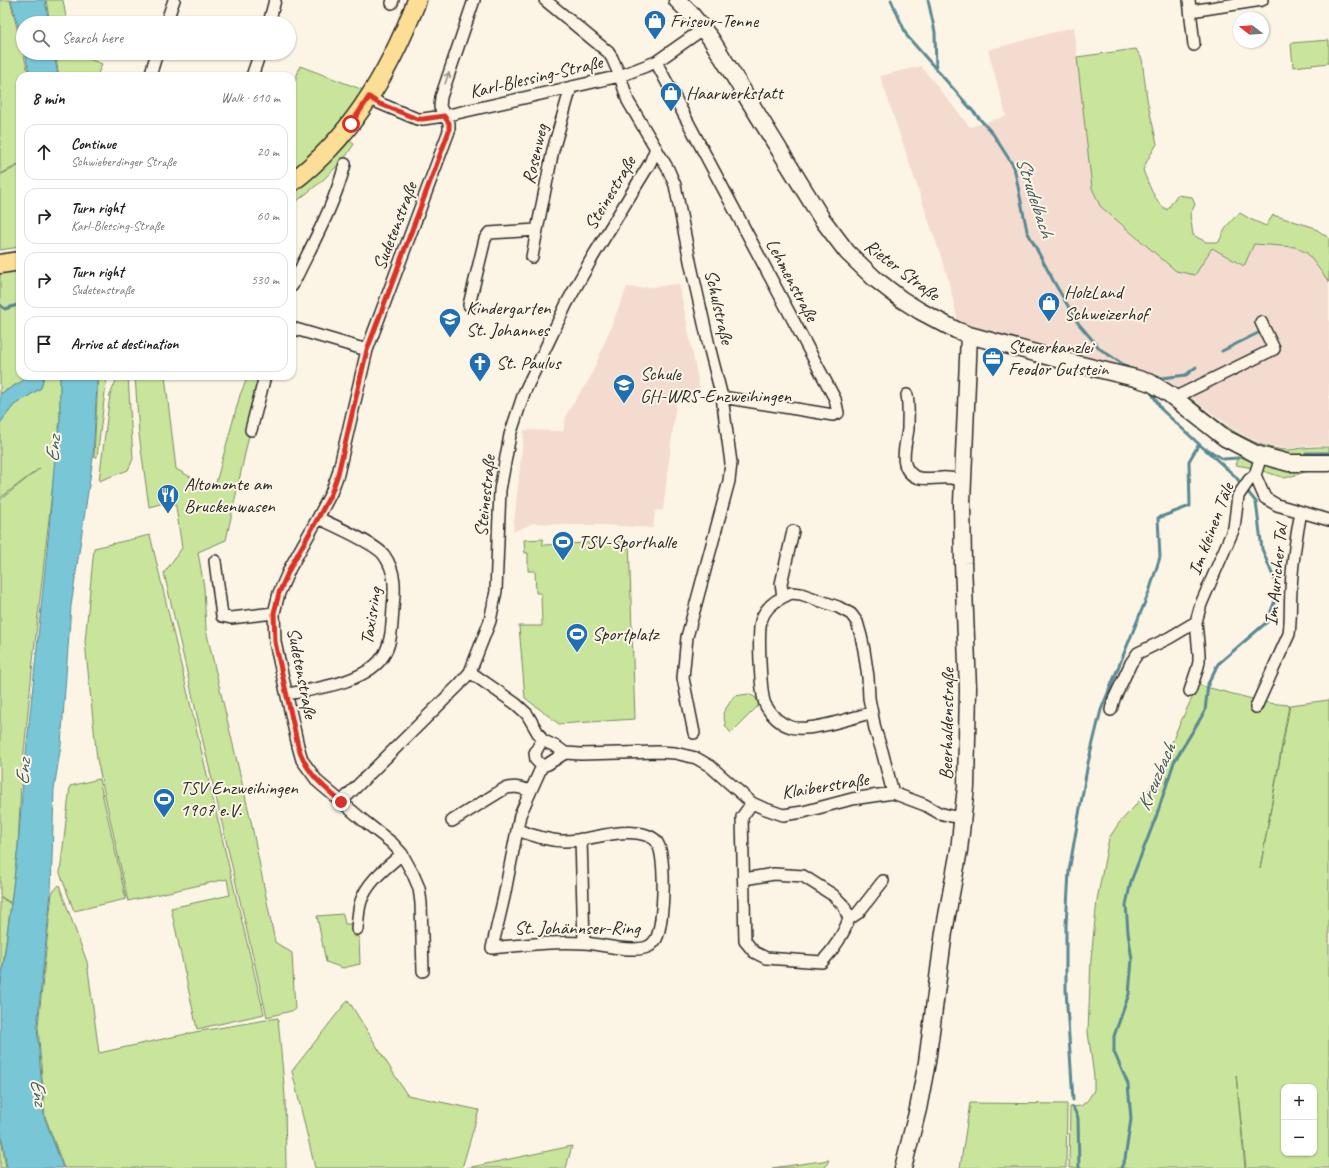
<!DOCTYPE html>
<meta charset="utf-8">
<style>
:root{--surface:#fff;--page:#f2f2f2;--text:#222;--muted:#767676;--line:#e0e0e0}
body{margin:0;font-family:Caveat,sans-serif;background:var(--page);color:var(--text)}
.controls{position:absolute;right:12px;bottom:12px;display:grid;overflow:hidden;border-radius:8px;box-shadow:0 1px 3px #0004}
.controls button{width:36px;height:36px;display:grid;place-items:center;padding:0;border:0;border-bottom:1px solid var(--line);background:var(--surface);color:var(--text);font:20px sans-serif}
.compass{position:absolute;left:1233px;top:12px;width:36px;height:36px;border-radius:50%;background:var(--surface);box-shadow:0 1px 3px #0004;rotate:287deg}
.stop{position:absolute;width:12px;height:12px;margin:-9px;border:3px solid #d93025;border-radius:50%;background:#fff}
.stop.end{background:#d93025;border-color:#fff;box-shadow:0 1px 4px #0008}
.list{margin:0;padding:0;list-style:none}
h2{display:flex;justify-content:space-between;align-items:center;height:52px;margin:0;padding:0 16px;font-size:17px}
h2 small{font-size:13px;font-weight:400;color:var(--muted)}
.list li{display:grid;grid-template-columns:26px 1fr auto;gap:12px;align-items:center;box-sizing:border-box;height:56px;margin:0 8px 8px;padding:0 8px;border:1px solid var(--line);border-radius:12px}
.list b{display:block;font-size:15px;white-space:nowrap}
.list p{margin:0;font-size:13px;white-space:nowrap;color:var(--muted)}
.list em{font-size:13px;font-style:normal;color:var(--muted)}
.icon{flex:none;width:22px;height:22px;fill:none;stroke:currentColor;stroke-width:2;stroke-linecap:round;stroke-linejoin:round}
.map{position:relative;flex:none;width:1329px;height:1168px;overflow:hidden}
.search{position:absolute;background:var(--surface);box-shadow:0 1px 3px #0004;left:16px;top:16px;width:280px;height:44px;display:flex;align-items:center;gap:10px;box-sizing:border-box;padding:0 14px;border-radius:22px;color:var(--muted);font-size:15px}
.panel{position:absolute;background:var(--surface);box-shadow:0 1px 3px #0004;left:16px;top:72px;width:280px;height:308px;border-radius:12px}
.map>svg:first-child{display:block}
.built{fill:#f3dccf}
.green{fill:#c9e59c;stroke:#7a8864;fill-rule:evenodd}
.water{fill:#79c6d7;stroke:#5a8892}
.lines{fill:none;stroke-linecap:round;stroke-linejoin:round}
.stream{stroke:#5a8892;stroke-width:3}
.street-casing{stroke:#2b2b2b;stroke-width:14}
.secondary-casing{stroke:#2b2b2b;stroke-width:19}
.primary-casing{stroke:#2b2b2b;stroke-width:21}
.street{stroke:#fcf5e5;stroke-width:11}
.secondary{stroke:#fcf5e5;stroke-width:16}
.primary{stroke:#fdde96;stroke-width:18}
.oneway{stroke:#949088}
.route{stroke:#d93025;stroke-width:5}
.labels{text-anchor:middle;dominant-baseline:central;stroke-width:4;stroke-linejoin:round;paint-order:stroke}
.poi-label{font-size:19px;fill:#2b2b2b;stroke:#fcf5e5;text-anchor:start}
.street-label{font-size:19px;fill:#2b2b2b;stroke:#fcf5e5}
.water-label{font-size:20px;font-style:italic;fill:#425a5f;stroke:#fcf5e5}
</style>
<div class="map">
<svg width="1329" height="1168" viewBox="0 0 1329 1168">
<rect width="100%" height="100%" fill="#fcf5e5"/>
<filter id="ink" filterUnits="userSpaceOnUse"><feTurbulence type="fractalNoise" baseFrequency=".025" numOctaves="2"/><feDisplacementMap in="SourceGraphic" scale="8" xChannelSelector="R" yChannelSelector="G"/><feConvolveMatrix kernelMatrix="1 2 1 2 8 2 1 2 1" color-interpolation-filters="sRGB"/></filter>
<g filter="url(#ink)">
<path class="built" d="M1074 27 1092 188 1100 206 1195 275 1211 248 1244 266 1254 244 1295 247 1307 253 1329 282V445L1306 446 1290 449 1265 445 1247 437 1232 428 1199 404 1185 391 1176 394 960 330 948 278 880 76 921 66 970 127 1006 116 988 50Z
M679 284 700 390 677 396 663 510 655 511 653 528 601 525H568L533 523 513 532 524 430 563 431 567 413 591 376 627 287 640 288Z"/>
<path class="green" d="M0 0H10L29 76H20V164L0 174Z
M46 0H63L67 23H50Z
M1329 40V63L1293 67 1291 43Z
M1136 49 1142 59 1147 99 1157 144 1148 159 1143 170C1149 185 1154 201 1167 210L1177 195 1192 197 1195 205 1190 214 1193 235 1206 242H1219C1224 230 1229 221 1240 213L1250 219 1266 226 1273 215 1313 227 1329 238V282L1307 253 1295 247 1254 244 1244 266 1212 248 1195 275 1176 271 1100 206 1092 188 1077 57Z
M55 53H74L102 64 97 76H59Z
M300 66 366 91 333 135 292 172V91Z
M350 141 354 144 344 159 322 181 292 205V194L334 158Z
M20 165V247L0 250V175Z
M20 270V376H31L0 394V273Z
M44 376H60V421L34 651 21 782 18 846 11 903 0 896V500L40 468 0 498V423L14 405 41 388Z
M98 376H107L97 457H94Z
M118 376H128L133 459 128 470 99 481 110 395Z
M135 376H165L176 469 214 490 240 395 248 376H262L226 540 198 552 204 587 206 630 251 821 275 942 292 953 295 1010 267 1017 164 573 182 548 175 500 149 507 139 434Z
M1187 395C1213 418 1252 450 1289 450 1294 450 1299 448 1304 448 1312 447 1321 447 1329 447V465L1285 478 1253 468 1236 465 1245 441 1236 437 1181 398Z
M150 535 264 1014 197 1029 171 908 230 895 227 879 128 901 97 759 85 642 94 548Z
M543 539V545L629 541 635 719 559 724 525 698 519 626H542L541 593H536L535 571H528V553H525L524 540Z
M1198 685 1268 703 1289 705 1260 869 1290 705 1329 700V1168H1246L1236 1075 1245 1168H1069L1070 1107 1081 1106 1088 1100 1094 1090V1077L1088 1032 1091 959 1097 900 1109 838 1119 823 1136 805 1156 780 1167 756 1176 732ZM1284 1087H1314V1153H1284Z
M749 694 756 698 759 705 731 733 726 727 723 713 734 696Z
M99 779 126 899 74 911 60 873 70 786Z
M59 885 87 962 99 1053 195 1032 278 1018 285 1096 286 1168H64L45 1116 38 1026 52 893Z
M0 897 11 904 0 987Z
M343 914 345 924H351L353 936 359 937 360 964 343 968 326 962 317 916Z
M348 1000 407 1095 479 1110 462 1168H315L292 1071Z
M970 1103 1067 1104 1066 1168H960Z
M0 1131 6 1168H0Z
M572 1146 566 1168H467Z
M829 1160 825 1168H772Z"/>
<path class="water" d="M11 0H45L49 23H23V46Z
M25 53H54L58 76H30Z
M31 376H44L41 388 14 405 0 423V394Z
M60 376H97V385L93 458 71 606 61 745 54 789 51 893 37 1026 44 1116 63 1168H7L0 1126V991L18 847 23 782 49 530 55 456 60 421Z"/>
<g class="lines">
<path class="stream" d="M891 0 907 36 993 134 1014 167 1027 231 1054 282 1078 323 1100 349 1130 369
M928 0 935 32 936 69
M0 305 5 309 20 304
M1222 351 1260 332
M1153 376 1162 378 1186 375 1196 367
M1149 389 1162 410 1200 445
M1207 449 1223 459 1238 458
M1306 453H1329
M1073 1100 1066 990V925L1069 871 1088 763 1101 710 1149 592 1160 557 1158 518 1190 506 1189 461 1199 444 1235 476 1256 502 1262 549 1275 581 1277 595 1267 622 1218 664 1208 684 1205 711 1174 762 1156 817 1131 881 1126 905 1128 932 1132 960 1129 994 1114 1036V1052L1128 1084 1131 1119 1125 1159 1121 1168
M1073 1107 1078 1118 1079 1168"/>
<g class="street-casing">
<path id="street" d="M545 0 608 52 612 58 620 76 628 101 668 169 675 185 691 266 710 350 722 397 731 463 729 481 687 637 683 678 694 733
M1189 0 1194 45
M392 3 393 0
M1191 11 1262 0
M166 23 174 0
M269 23 275 0
M656 62 835 399 838 413 833 415 722 397
M150 76 157 53
M252 76 260 53
M369 97 379 103 417 119H423L444 116 620 76 656 62 703 29
M532 257 537 230
M292 286C311 246 334 207 345 164
M469 305 485 239 489 233 537 230 553 150 571 87
M292 328 367 350
M907 395C909 406 908 418 908 429 906 445 897 468 916 477 924 480 933 478 941 478 948 477 956 479 963 480
M1174 398 1274 349 1261 322
M251 430 265 376
M1261 456 1255 475 1265 498 1277 505 1329 520
M793 531 781 584 783 597 791 593 801 594 838 607 851 614 857 622 861 636 864 650 868 677 869 698 875 729 882 751 893 793
M215 561 222 616 231 618 274 613
M783 597C773 602 764 610 761 621 758 632 760 697 766 706 771 715 780 724 791 727 808 733 853 717 871 713
M470 672 516 704 527 714 542 740 557 747 565 753 581 754 658 752 675 753 696 758 710 766 752 803 763 808 783 815 803 812 852 799 893 793 925 805 939 813 951 816 964 818
M1190 691 1197 670 1199 662V654L1196 622 1201 604 1234 528 1238 496 1249 480 1255 475
M287 694C316 689 370 682 385 653 392 640 392 622 393 608 395 588 396 572 384 555 376 544 333 525 318 518
M1256 707 1289 634C1291 619 1290 604 1291 590 1292 564 1296 538 1301 512
M1111 710 1114 699 1131 663 1138 653 1169 638 1196 622
M542 740 535 753 536 760 542 766
M542 766 548 764 565 753
M341 802 459 685 470 672 490 621 496 591 500 490 510 435 524 393 567 303 592 258 650 163 656 148
M452 821 504 789C513 786 520 787 530 791
M517 830C533 835 548 841 564 841 590 841 621 827 646 835 649 836 654 838 656 841 667 853 664 925 656 939 653 944 649 947 644 948 626 952 602 944 584 943 553 941 523 945 492 948L504 897 520 815 542 766
M581 839 584 943
M744 879 774 874 803 876 833 895 844 906 849 919C843 936 834 949 822 962L766 958 754 952 745 941 742 817 752 803
M849 919 858 913 883 881
M357 929C358 920 358 910 361 901 368 881 386 868 402 854
M423 971 421 903 419 888 413 874 402 854 392 843 364 821 318 782 302 760 298 746 275 642 274 613 279 593 290 568 318 518 331 493 338 474 367 350 449 131V123L440 107 441 97 474 0"/>
</g>
<g class="secondary-casing">
<path id="secondary" d="M677 0 691 14 711 39 822 219 847 252 874 278 901 299 920 311 956 330 969 335 1061 360 1135 378 1151 383 1169 394 1225 438 1256 454 1289 463H1329
M903 1168 918 1109 927 1062 944 932 959 850 966 787 968 689 963 563 962 503 969 335"/>
</g>
<g class="primary-casing">
<path id="primary" d="M292 182C352 137 391 69 417 0
M0 264 20 261"/>
</g>
<use href="#street" class="street"/>
<use href="#secondary" class="secondary"/>
<use href="#primary" class="primary"/>
</g>
<defs><path id="oneway-shaft" d="M-6 0H5M1.5-3L5.5 0L1.5 3" fill="none" stroke-width="1.6" stroke-linecap="round" stroke-linejoin="round"/></defs>
<use class="oneway" href="#oneway-shaft" transform="translate(447 78) rotate(-71)"/>
</g>
<g class="lines" filter="url(#ink)">
<path class="route" d="M341 802C321 784 306 773 298 746L275 642 274 613 279 593 290 568 318 518 331 494 338 474 367 350 449 131V123L444 116 423 119H417L378 103 369 97 351 124"/>
</g>
<defs>
<g id="shop-pin" transform="scale(1.15)"><path d="M0 17L-7.5 6A9.5 9.5 0 1 1 7.5 6Z" fill="#1f6fb2" stroke="#fcf5e5"/><path d="M-5-2.5h2.3a2.7 3.5 0 0 1 5.4 0H5L5.5 6h-11ZM-1.5-2.5h3a1.5 2.3 0 0 0-3 0Z" fill="#fff"/></g>
<g id="school-pin" transform="scale(1.15)"><path d="M0 17L-7.5 6A9.5 9.5 0 1 1 7.5 6Z" fill="#1f6fb2" stroke="#fcf5e5"/><path d="M0-5L7-2L0 1L-7-2ZM-4 1L0 2.5L4 1V4Q0 6-4 4Z" fill="#fff"/></g>
<g id="office-pin" transform="scale(1.15)"><path d="M0 17L-7.5 6A9.5 9.5 0 1 1 7.5 6Z" fill="#1f6fb2" stroke="#fcf5e5"/><path d="M-6-3h4V-5.5h4V-3h4V5H-6ZM-1-4.5V-3h2v-1.5ZM-6 0V1H6V0Z" fill="#fff"/></g>
<g id="church-pin" transform="scale(1.15)"><path d="M0 17L-7.5 6A9.5 9.5 0 1 1 7.5 6Z" fill="#1f6fb2" stroke="#fcf5e5"/><path d="M-1.2-6h2.4v3.5h3.3v2.4h-3.3V6h-2.4V-.1h-3.3v-2.4h3.3Z" fill="#fff"/></g>
<g id="restaurant-pin" transform="scale(1.15)"><path d="M0 17L-7.5 6A9.5 9.5 0 1 1 7.5 6Z" fill="#1f6fb2" stroke="#fcf5e5"/><path d="M-5-6h1v4h1v-4h1v4h1v-4h1v5L-1.5 .5V6h-2V.5L-5-1ZM5-6V6H3V1.5H1.5Q1.5-4 5-6Z" fill="#fff"/></g>
<g id="stadium-pin" transform="scale(1.15)"><path d="M0 17L-7.5 6A9.5 9.5 0 1 1 7.5 6Z" fill="#1f6fb2" stroke="#fcf5e5"/><path d="M0-5a6.5 5 0 1 0 0 10a6.5 5 0 1 0 0-10ZM-3.5-1.8h7v3.6h-7Z" fill="#fff"/></g>
</defs>
<g fill-rule="evenodd">
<use href="#shop-pin" x="655" y="21"/>
<use href="#shop-pin" x="671" y="93"/>
<use href="#shop-pin" x="1049" y="303"/>
<use href="#school-pin" x="450" y="319"/>
<use href="#office-pin" x="993" y="358"/>
<use href="#church-pin" x="480" y="363"/>
<use href="#school-pin" x="624" y="385"/>
<use href="#restaurant-pin" x="168" y="495"/>
<use href="#stadium-pin" x="563" y="542"/>
<use href="#stadium-pin" x="577" y="634"/>
<use href="#stadium-pin" x="164" y="799"/>
</g>
<g class="labels">
<g class="poi-label">
<text x="670" y="21">Friseur-Tenne</text>
<text x="686" y="93">Haarwerkstatt</text>
<text x="1064" y="292">HolzLand<tspan x="1064" dy="22">Schweizerhof</tspan></text>
<text x="466" y="308">Kindergarten<tspan x="466" dy="22">St. Johannes</tspan></text>
<text x="1008" y="347">Steuerkanzlei<tspan x="1008" dy="22">Feodor Gutstein</tspan></text>
<text x="496" y="363">St. Paulus</text>
<text x="640" y="374">Schule<tspan x="640" dy="22">GH-WRS-Enzweihingen</tspan></text>
<text x="184" y="484">Altomonte am<tspan x="184" dy="22">Bruckenwasen</tspan></text>
<text x="578" y="542">TSV-Sporthalle</text>
<text x="592" y="634">Sportplatz</text>
<text x="180" y="788">TSV Enzweihingen<tspan x="180" dy="22">1907 e.V.</tspan></text>
</g>
<g class="street-label">
<text transform="translate(536 77) rotate(-13)">Karl-Blessing-Straße</text>
<text transform="translate(535 154) rotate(-77)">Rosenweg</text>
<text transform="translate(610 193) rotate(-59)">Steinestraße</text>
<text transform="translate(395 226) rotate(-69)">Sudetenstraße</text>
<text transform="translate(902 270) rotate(37)">Rieter Straße</text>
<text transform="translate(792 280) rotate(62)">Lehmenstraße</text>
<text transform="translate(719 307) rotate(77)">Schulstraße</text>
<text transform="translate(485 496) rotate(-84)">Steinestraße</text>
<text transform="translate(1211 529) rotate(-69)">Im kleinen Täle</text>
<text transform="translate(1276 575) rotate(-84)">Im Auricher Tal</text>
<text transform="translate(371 616) rotate(-81)">Taxisring</text>
<text transform="translate(302 673) rotate(79)">Sudetenstraße</text>
<text transform="translate(947 724) rotate(-89)">Beerhaldenstraße</text>
<text transform="translate(825 786) rotate(-9)">Klaiberstraße</text>
<text x="577" y="928">St. Johännser-Ring</text>
</g>
<g class="water-label">
<text transform="translate(1035 197) rotate(72)">Strudelbach</text>
<text transform="translate(53 449) rotate(-85)">Enz</text>
<text transform="translate(23 772) rotate(-85)">Enz</text>
<text transform="translate(1156 777) rotate(-67)">Kreuzbach</text>
<text transform="translate(39 1092) rotate(81)">Enz</text>
</g>
</g>
</svg>
<div class="controls">
<button>+</button>
<button>−</button>
</div>
<svg class="compass" viewBox="-18 -18 36 36"><path d="M0-13l5 13h-10z" fill="#e53935"/><path d="M0 13l5-13h-10z" fill="#767676"/></svg>
<div class="stop" style="left:351px;top:124px"></div>
<div class="stop end" style="left:341px;top:802px"></div>
<div class="search"><svg class="icon" aria-label="search" viewBox="0 0 24 24"><circle cx="10" cy="10" r="6"/><path d="M15 15l6 6"/></svg>Search here</div>
<section class="panel">
<h2>8 min<small>Walk · 610 m</small></h2>
<ul class="list">
<li><svg class="icon" aria-label="ahead" viewBox="0 0 24 24"><path d="M12 20V5M6 11l6-6 6 6"/></svg><div><b>Continue</b><p>Schwieberdinger Straße</p></div><em>20 m</em></li>
<li><svg class="icon" aria-label="right" viewBox="0 0 24 24"><path d="M7 20v-9h11M14 6l5 5-5 5"/></svg><div><b>Turn right</b><p>Karl-Blessing-Straße</p></div><em>60 m</em></li>
<li><svg class="icon" aria-label="right" viewBox="0 0 24 24"><path d="M7 20v-9h11M14 6l5 5-5 5"/></svg><div><b>Turn right</b><p>Sudetenstraße</p></div><em>530 m</em></li>
<li><svg class="icon" aria-label="arrive" viewBox="0 0 24 24"><path d="M6 21V4h12l-3 4 3 4H6"/></svg><div><b>Arrive at destination</b></div></li>
</ul>
</section>
</div>
